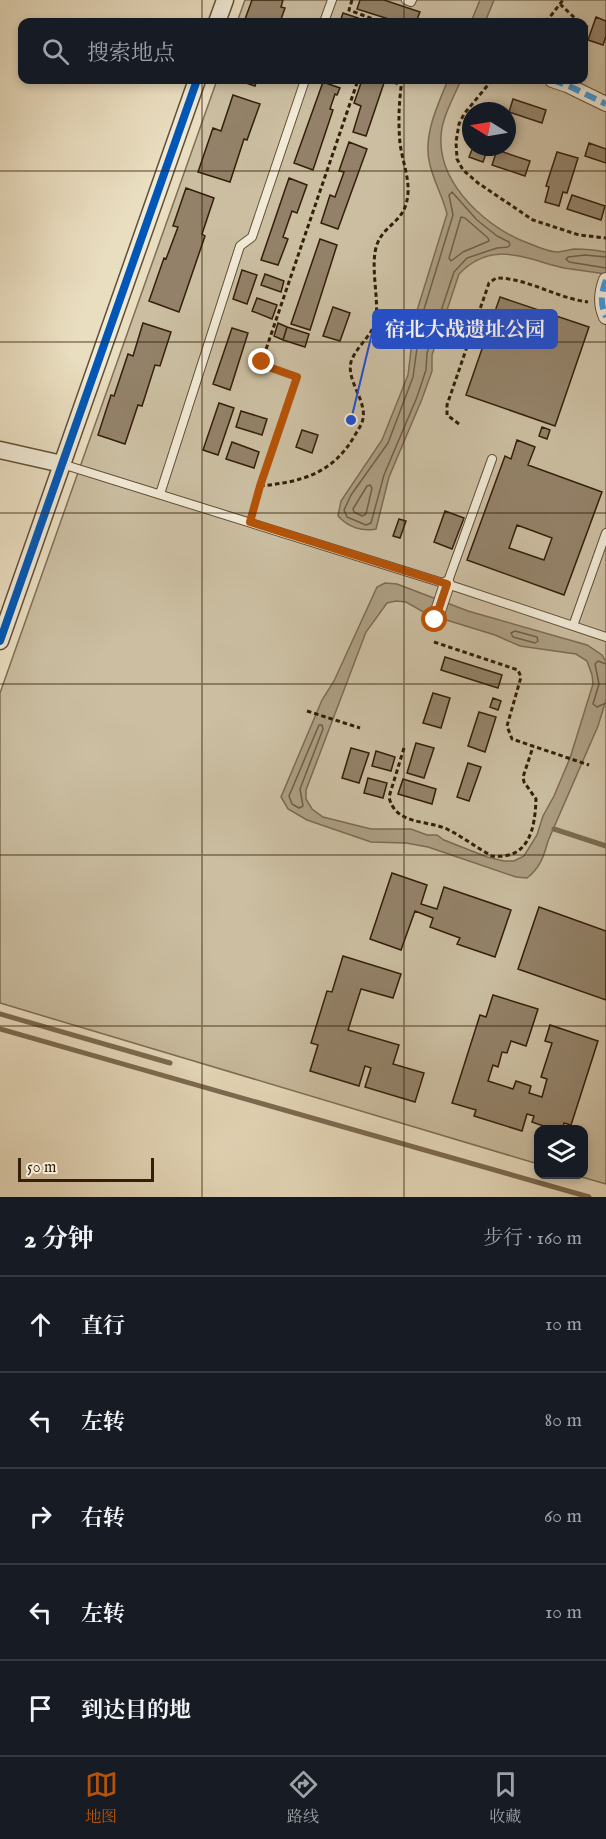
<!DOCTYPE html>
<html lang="zh">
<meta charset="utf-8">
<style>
:root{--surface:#171b24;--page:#20242c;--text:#f1f3f6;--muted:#9ea1a6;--line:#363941;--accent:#b45309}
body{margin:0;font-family:"IM FELL English","Noto Serif SC",serif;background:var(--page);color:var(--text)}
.controls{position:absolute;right:18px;bottom:18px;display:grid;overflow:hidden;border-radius:12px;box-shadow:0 3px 9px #0003}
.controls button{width:54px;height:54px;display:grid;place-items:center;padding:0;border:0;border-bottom:2px solid var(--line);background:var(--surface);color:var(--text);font:30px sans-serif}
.compass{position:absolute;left:462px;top:102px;width:54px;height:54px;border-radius:50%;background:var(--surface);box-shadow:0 3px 9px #0003;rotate:281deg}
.scale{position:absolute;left:18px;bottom:15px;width:136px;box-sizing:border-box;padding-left:6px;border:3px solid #341f0a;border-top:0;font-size:16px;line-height:21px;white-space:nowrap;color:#341f0a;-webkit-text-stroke:4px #f1ead6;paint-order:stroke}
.stop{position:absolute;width:18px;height:18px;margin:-14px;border:4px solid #b45309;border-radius:50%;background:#fff}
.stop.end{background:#b45309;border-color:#fff;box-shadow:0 2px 6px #0008}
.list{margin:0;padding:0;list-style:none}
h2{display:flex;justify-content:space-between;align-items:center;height:78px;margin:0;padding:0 24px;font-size:26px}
h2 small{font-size:20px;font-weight:400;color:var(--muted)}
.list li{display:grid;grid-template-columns:39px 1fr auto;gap:18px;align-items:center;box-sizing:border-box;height:96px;padding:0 24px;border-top:2px solid var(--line)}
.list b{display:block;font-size:22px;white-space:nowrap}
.list em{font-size:20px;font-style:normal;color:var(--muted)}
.icon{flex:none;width:33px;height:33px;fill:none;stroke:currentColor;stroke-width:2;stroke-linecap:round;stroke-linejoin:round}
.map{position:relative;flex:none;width:606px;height:1197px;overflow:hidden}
.search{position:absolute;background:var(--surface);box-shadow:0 3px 9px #0003;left:18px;right:18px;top:18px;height:66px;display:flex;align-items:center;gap:15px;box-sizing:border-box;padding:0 21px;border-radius:12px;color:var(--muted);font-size:22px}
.sheet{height:558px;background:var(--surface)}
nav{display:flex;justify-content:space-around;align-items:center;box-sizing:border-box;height:84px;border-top:2px solid var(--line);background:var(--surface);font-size:16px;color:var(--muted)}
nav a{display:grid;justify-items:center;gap:3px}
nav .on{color:var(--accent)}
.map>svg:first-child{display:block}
.green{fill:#cbbea1;stroke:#806e56;stroke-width:1.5;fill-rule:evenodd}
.water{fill:#ac9d82;stroke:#7c6b52;stroke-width:1.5;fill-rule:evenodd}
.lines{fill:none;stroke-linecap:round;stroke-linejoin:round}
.shore{stroke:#705e46;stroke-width:1.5}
.stream{stroke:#7c6b52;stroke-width:5}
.building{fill:#938269;stroke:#341f0a;stroke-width:1.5;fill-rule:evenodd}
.service-casing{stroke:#624f38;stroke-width:10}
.pedestrian-casing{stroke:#624f38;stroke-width:16}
.minor-casing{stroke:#624f38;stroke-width:19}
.path{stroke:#341f0a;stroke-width:3;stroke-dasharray:4.5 3;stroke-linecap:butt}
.service{stroke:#f1ead6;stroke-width:8}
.pedestrian{stroke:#f1ead6;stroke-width:14}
.minor{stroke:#f1ead6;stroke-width:16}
.quiet{stroke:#3e9bde;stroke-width:6;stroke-dasharray:12 6;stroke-linecap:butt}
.cycleway-casing{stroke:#f1ead6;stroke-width:11}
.cycleway{stroke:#0057b8;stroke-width:8}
.route{stroke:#b45309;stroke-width:8}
.grid{fill:none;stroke:#341f0a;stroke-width:1.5;stroke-opacity:0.55}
.leader{fill:none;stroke:#1d4ed8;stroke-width:2}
.callout-dot{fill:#1d4ed8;stroke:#f1ead6;stroke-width:2}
.callout{fill:#1d4ed8;stroke:#1d4ed8;stroke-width:2}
.callout-label{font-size:20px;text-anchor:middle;font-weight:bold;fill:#fff}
</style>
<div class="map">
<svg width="606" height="1197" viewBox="0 0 606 1197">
<rect width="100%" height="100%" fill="#eadec0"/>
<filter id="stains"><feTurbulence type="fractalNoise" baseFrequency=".00333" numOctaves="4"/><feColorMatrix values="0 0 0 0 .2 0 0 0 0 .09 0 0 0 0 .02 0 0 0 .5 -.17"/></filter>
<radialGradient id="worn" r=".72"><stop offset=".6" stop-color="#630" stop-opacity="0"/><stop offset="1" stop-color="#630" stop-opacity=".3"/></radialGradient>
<path class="green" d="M245 0H606V1184L575 1175 584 1174V1130H538V1164L0 1003V693L217 80H584V22H237ZM471 111H507V147H471Z"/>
<path class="water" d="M480 0H494L485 22H471Z
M448 80H461C454 97 442 117 441 136 438 186 490 231 533 245 540 248 548 251 556 252 561 252 568 250 574 249 584 249 596 250 606 252V274C592 272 578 270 564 268 525 259 492 239 459 274L432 355V371L422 399 389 477 376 529C362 532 348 527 338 516L341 501 382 440 408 375 415 317 447 214C443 197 434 182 430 165 422 136 438 105 448 80Z
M385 583 397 584 468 611 587 645 602 655 606 662V700L598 726 548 841C544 856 540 868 527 878L516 877 428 847 406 843 371 842 307 820 288 809 281 797 322 700 334 681 377 587ZM396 601 406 602 427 614 495 635 520 646 576 654 587 661 592 675 593 684 570 758 554 796 543 816 537 835 524 856 514 861H504L487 857 444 840 437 835H427L411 829H371L323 817 312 809 306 799V790L366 632 387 603Z"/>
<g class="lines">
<path class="shore" d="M452 192 477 220 497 236 509 242 510 245 508 247 497 248 467 258 454 272 427 353 426 370 417 397 384 475 371 523 366 525 347 517 344 510 351 495 388 443 413 377 421 319 453 215 449 195Z
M461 217 465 218 488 238 489 241 463 252 451 261 449 258Z
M606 257 585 255 568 257 566 259 569 262 606 268
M370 485 372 488 366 514 362 516 354 512 353 509 367 486Z
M515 631 537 637 538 641 535 643 513 637 511 633Z
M606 664 598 661 595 664 599 684 593 704 597 707 606 703
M319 725H322L323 729 300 789 303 806 299 808 292 804 289 796Z"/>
<path class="stream" d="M554 829 606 846
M0 1014 170 1063
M0 1029 589 1197"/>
</g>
<path class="building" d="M252 0H283L281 7 285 8 280 22H244Z
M360 0H384L420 12 416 22H398L357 9Z
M343 13 358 18 356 22H340Z
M596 17 606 21V36L603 45 588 40Z
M237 80H257L255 86Z
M362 80H399L397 84 385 80 366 136 353 132 361 106 354 103Z
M323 82 340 88 337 95 335 94 330 109 333 110 313 170 294 163Z
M233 95 260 104 247 140 244 139 230 182 198 172 213 128 221 131Z
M513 99 546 110 542 123 509 112Z
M349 142 367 149 338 229 321 223 330 195 335 197 344 172 339 171Z
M589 143 606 149V163L585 156Z
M473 147H492V149L488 148 483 162 469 157Z
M497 150 530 161 525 176 492 165Z
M557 152 578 158 567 193 563 192 559 206 545 202 549 187 546 186Z
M289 178 307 185 297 213 292 211 283 237 288 239 278 265 261 260Z
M186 188 214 198 202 234 205 236 179 312 149 301 164 258 166 259 178 227 173 226Z
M572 195 605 206 601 220 567 209Z
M320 239 337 245 310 330 291 324Z
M242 270 257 275 247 304 233 299Z
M265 274 284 281 281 292 261 285Z
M500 297 589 327 555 426 466 395Z
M257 298 277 305 272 319 252 311Z
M333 307 350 313 340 341 323 336Z
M143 323 171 332 160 366 155 365 142 406 138 405 125 444 98 435 111 395 114 396 128 354 133 356Z
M278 323 287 327 283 340 274 336Z
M287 327 309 334 305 347 283 340Z
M232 328 248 333 230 390 213 384Z
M219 403 234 408 218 455 203 450Z
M241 411 267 419 262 435 236 427Z
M542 427 550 430 547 439 539 436Z
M302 430 318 435 312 453 296 447Z
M517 440 535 447 528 465 602 492 564 595 467 560 505 456 511 459ZM517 525 552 538 544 560 509 548Z
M232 442 259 452 254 468 226 459Z
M445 511 464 518 452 549 434 542Z
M399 519 406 521 400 538 393 536Z
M445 657 502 675 498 688 441 670Z
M433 693 450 698 441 728 423 723Z
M493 698 501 701 498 710 490 707Z
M479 712 496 717 485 752 468 746Z
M416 743 434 748 424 778 407 773Z
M351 748 369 753 359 783 342 778Z
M376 751 395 757 391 771 372 766Z
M468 763 481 767 469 801 457 797Z
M368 778 387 783 383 798 364 793Z
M403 779 436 789 432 804 398 794Z
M392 873 427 885 421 904 437 909 444 887 511 910 495 957 457 944 460 938 430 927 433 918 415 911 401 950 370 939Z
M539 907 606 931V1000L518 969Z
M343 956 401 974 393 998 361 989 348 1030 399 1045 393 1064 424 1073 415 1102 365 1087 371 1068 365 1066 359 1086 310 1071 318 1045 311 1043 327 991 332 992Z
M493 995 538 1009 526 1046 511 1041 507 1053 502 1052 498 1067 493 1065 488 1081 513 1089 516 1081 531 1086 529 1093 542 1097 547 1079 541 1077 552 1043 545 1041 550 1025 598 1041 571 1125 564 1123 562 1130H555L532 1122 534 1116 527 1114 522 1131 474 1116 476 1110 452 1103 480 1015 486 1017Z"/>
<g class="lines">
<g class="service-casing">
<path id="service" d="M406 0 411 2 412 0
M324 22 332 0
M62 464 459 588 606 637
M160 494 240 246 252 237 305 80
M447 584 492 459
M573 626 606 533"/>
</g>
<g class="pedestrian-casing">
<path id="pedestrian" d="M552 80 567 85 606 104
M606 280C601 293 600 304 606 317
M435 620 447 584"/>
</g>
<g class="minor-casing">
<path id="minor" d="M217 22 225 0
M0 450 62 464
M0 641 197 80"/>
</g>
<path class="path" d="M352 0 349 10 373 19 377 22
M560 4 579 22
M546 22 563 0
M584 25 589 28
M492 80 464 114 459 124 456 142 457 159 463 170 478 183 533 220 579 235 606 238
M459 424 447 415V405L489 283 496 278C528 278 556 298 588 302
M260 486C301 482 333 474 355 435 360 427 365 420 363 410 361 394 347 378 351 362 356 346 373 336 376 319 379 296 369 262 378 242 387 222 406 222 408 193 409 176 402 160 400 143 398 122 399 100 402 80
M253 512 260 486 297 377 263 365 262 361 358 80
M434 642 518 670 521 677 507 726 512 739 589 765
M307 711 360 728
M404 748 389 797C395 825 427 820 447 829 463 837 477 848 492 856 529 860 535 829 536 799L524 782 523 777 533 747"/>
<use href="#service" class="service"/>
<use href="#pedestrian" class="pedestrian"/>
<use href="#minor" class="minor"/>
<path class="quiet" d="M552 80 567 85 606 104
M606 280C601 293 600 304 606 317
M435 620 447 584"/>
<g class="cycleway-casing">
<path id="cycleway" d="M0 641 197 80"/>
</g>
<use href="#cycleway" class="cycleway"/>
</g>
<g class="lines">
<path class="route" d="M262 362 263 365 297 377 260 486 250 522 447 584 435 620"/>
</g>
<path class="grid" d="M202 0V22M404 0V22M202 80V1197M404 80V1197M0 171H606M0 342H606M0 513H606M0 684H606M0 855H606M0 1026H606"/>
<path class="leader" d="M351 420L373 329"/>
<circle class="callout-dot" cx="351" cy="420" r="6"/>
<rect class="callout" x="373" y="310" width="184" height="38" rx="6"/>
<g class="callout-label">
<text x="465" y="336">宿北大战遗址公园</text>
</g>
<rect width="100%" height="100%" filter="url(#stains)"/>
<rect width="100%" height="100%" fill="url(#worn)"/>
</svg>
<div class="controls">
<button><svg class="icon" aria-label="layers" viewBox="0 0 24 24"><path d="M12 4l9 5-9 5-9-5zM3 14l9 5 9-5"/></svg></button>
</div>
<svg class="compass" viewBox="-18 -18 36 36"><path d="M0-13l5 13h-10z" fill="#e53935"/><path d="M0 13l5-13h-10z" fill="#9ea1a6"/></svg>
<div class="scale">50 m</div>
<div class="stop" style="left:435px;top:620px"></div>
<div class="stop end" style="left:262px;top:362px"></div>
<div class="search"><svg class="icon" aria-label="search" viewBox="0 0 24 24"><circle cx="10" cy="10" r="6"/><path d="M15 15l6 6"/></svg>搜索地点</div>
</div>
<section class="sheet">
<h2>2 分钟<small>步行 · 160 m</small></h2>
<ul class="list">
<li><svg class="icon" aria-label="ahead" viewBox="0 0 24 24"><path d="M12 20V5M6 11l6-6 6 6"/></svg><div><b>直行</b></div><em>10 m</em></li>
<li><svg class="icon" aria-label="left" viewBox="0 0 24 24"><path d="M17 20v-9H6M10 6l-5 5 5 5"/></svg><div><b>左转</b></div><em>80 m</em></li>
<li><svg class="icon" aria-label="right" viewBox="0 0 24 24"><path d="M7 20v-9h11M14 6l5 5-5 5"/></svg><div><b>右转</b></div><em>60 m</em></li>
<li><svg class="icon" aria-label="left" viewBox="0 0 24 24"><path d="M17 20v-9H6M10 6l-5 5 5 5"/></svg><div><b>左转</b></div><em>10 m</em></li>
<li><svg class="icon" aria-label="arrive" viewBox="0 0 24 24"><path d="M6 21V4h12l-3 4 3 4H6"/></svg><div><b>到达目的地</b></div></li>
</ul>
</section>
<nav>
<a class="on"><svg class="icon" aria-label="map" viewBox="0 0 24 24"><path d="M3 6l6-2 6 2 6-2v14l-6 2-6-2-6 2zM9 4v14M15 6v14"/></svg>地图</a>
<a><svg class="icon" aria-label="directions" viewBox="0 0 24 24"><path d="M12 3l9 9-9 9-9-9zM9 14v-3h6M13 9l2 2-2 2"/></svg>路线</a>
<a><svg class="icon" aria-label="saved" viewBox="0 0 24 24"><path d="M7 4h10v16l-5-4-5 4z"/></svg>收藏</a>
</nav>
